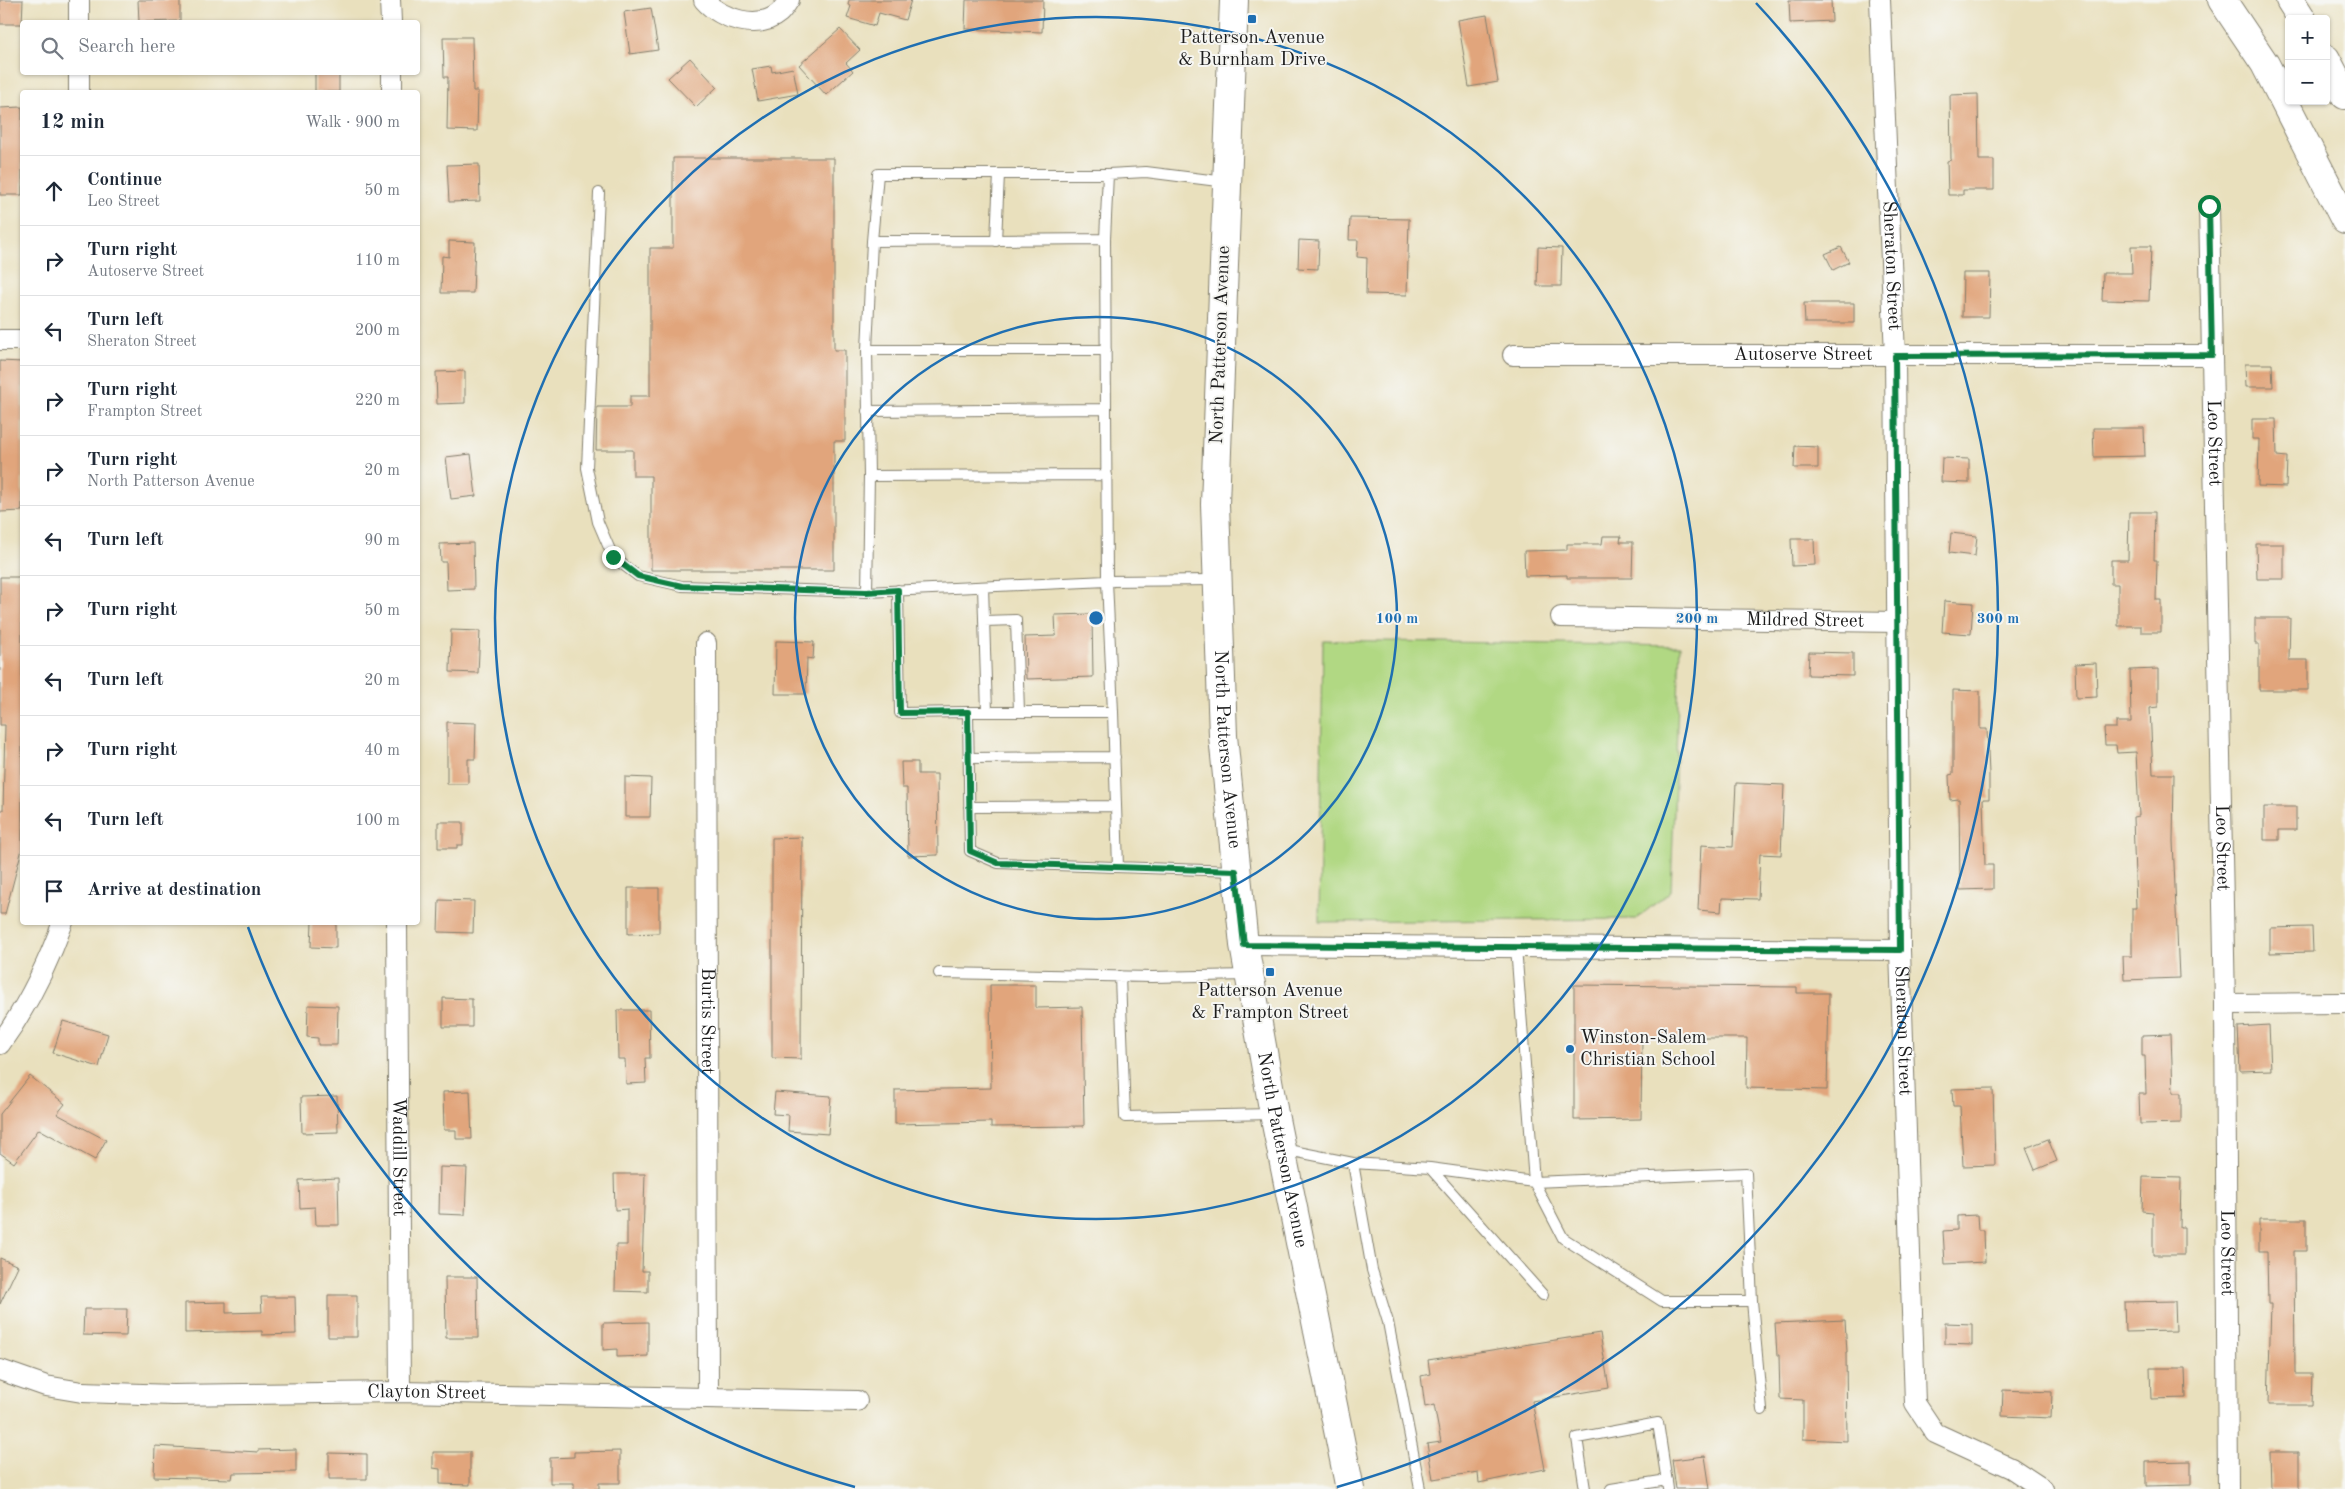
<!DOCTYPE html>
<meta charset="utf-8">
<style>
:root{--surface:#fff;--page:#f6f6f7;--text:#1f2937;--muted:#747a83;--line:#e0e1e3}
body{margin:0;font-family:"Old Standard TT",serif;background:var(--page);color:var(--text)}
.controls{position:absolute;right:15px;top:15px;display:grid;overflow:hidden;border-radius:5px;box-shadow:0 1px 4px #0004}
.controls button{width:45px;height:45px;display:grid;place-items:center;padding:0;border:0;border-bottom:1px solid var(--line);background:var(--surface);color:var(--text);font:25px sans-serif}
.stop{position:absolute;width:15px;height:15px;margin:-11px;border:4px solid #0b8043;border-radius:50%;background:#fff}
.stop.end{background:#0b8043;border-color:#fff;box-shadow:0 1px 5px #0008}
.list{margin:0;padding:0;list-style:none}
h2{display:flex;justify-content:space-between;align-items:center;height:65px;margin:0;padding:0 20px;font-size:21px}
h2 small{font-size:16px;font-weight:400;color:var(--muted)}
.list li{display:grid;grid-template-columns:32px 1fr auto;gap:15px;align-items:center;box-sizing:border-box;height:70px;padding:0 20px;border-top:1px solid var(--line)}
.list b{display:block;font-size:19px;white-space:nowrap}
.list p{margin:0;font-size:16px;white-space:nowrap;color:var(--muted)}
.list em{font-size:16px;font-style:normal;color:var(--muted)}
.icon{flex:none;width:28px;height:28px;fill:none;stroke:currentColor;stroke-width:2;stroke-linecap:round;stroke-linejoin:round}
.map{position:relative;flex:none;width:2345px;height:1489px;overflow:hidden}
.search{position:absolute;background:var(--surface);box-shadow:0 1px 4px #0004;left:20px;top:20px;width:400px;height:55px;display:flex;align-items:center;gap:12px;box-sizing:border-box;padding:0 18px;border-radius:5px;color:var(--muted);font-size:19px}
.panel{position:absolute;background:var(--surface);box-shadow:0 1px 4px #0004;left:20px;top:90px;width:400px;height:835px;border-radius:5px}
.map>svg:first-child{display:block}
.green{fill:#b1d883;stroke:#667a50}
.building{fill:#e1a57c}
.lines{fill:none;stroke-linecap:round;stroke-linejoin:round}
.lane-casing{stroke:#827e6c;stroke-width:12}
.street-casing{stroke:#827e6c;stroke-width:22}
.secondary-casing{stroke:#827e6c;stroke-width:30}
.highway-casing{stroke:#827e6c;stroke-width:30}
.lane{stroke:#fff;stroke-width:10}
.street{stroke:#fff;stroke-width:20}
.secondary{stroke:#fff;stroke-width:28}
.highway{stroke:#fff;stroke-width:28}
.route{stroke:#0b8043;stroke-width:6}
.ring{fill:none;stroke:#1f6fb2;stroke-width:2.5}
.poi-dot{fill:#1f6fb2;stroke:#f6f6f2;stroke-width:2}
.labels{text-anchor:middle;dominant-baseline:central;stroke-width:4;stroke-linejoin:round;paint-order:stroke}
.poi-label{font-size:19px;fill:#1c1c1c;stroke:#f6f6f2}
.street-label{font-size:19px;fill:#1c1c1c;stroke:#f6f6f2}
.centre{fill:#1f6fb2;stroke:#f6f6f2;stroke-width:2.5}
.ring-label{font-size:15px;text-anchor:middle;font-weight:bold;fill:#1f6fb2;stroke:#f6f6f2;stroke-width:4;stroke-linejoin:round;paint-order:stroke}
</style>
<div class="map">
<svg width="2345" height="1489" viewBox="0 0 2345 1489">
<rect width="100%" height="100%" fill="#f6f6f2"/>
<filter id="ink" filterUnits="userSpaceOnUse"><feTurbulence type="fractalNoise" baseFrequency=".02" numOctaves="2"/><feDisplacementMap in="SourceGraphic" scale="10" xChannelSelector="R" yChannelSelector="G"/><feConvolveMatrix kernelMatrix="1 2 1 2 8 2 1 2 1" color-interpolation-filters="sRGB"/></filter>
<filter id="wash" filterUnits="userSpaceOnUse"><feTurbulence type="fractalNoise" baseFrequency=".0096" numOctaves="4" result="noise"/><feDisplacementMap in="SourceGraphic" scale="20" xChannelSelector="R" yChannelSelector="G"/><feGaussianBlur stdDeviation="1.12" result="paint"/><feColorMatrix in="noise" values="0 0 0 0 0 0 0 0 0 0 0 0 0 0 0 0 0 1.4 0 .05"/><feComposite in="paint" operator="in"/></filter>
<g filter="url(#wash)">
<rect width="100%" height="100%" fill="#e9e0bd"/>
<path class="green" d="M1323 640 1680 646 1671 891 1636 919 1319 922Z"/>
<g id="blocks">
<path class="building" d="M0 0H23L22 24H0Z
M138 0H180V21L139 22Z
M849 0H911L905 20 879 13 875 26 847 18 851 6 848 5Z
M966 0H1043L1042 32 965 29Z
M1789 0H1831L1832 21 1790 23Z
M651 8 658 50 630 54 624 12Z
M1487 15 1498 82 1469 87 1458 20Z
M840 29 860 50 846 63 853 71 826 95 799 65Z
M443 37H472L473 91H478L477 131 447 130 448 77H444Z
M690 58 717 87 696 107 668 78Z
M771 66 772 72 793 68 798 94 758 101 752 69Z
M315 72H339V92H315Z
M1978 94 1979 160H1994V190H1963V195H1948L1947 161 1951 160 1950 95Z
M22 107V195H0V108Z
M673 158H834V350H845V441H834V570H651V476H633V450H596L597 407H630V396H650V248H673Z
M479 164 480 201 449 202 447 165Z
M1350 218 1409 219 1407 295 1366 294 1367 258 1357 257 1358 240H1349Z
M1299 240 1319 241 1318 269 1298 268Z
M449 241 475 242 473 293H441L442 256 449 257Z
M2131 246H2151L2149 301 2102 300 2103 273H2132Z
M1538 247 1562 248 1561 286H1537Z
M1841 247 1849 262 1833 270 1825 254Z
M1963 273H1990L1989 317H1962Z
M1804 303H1854V323H1805Z
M0 361 22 362V511L0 512Z
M2245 364H2272L2273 387H2246Z
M465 371V403L437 404 436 372Z
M2252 419H2276L2277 456 2287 457 2286 487 2258 486 2259 439H2252Z
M2093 428H2144L2145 456 2094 457Z
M1795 446 1818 447V468H1794Z
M471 454 476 496 451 499 446 457Z
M1942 458 1969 459V483L1941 482Z
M2129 512H2155L2154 560H2157L2156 600H2161V632H2141V626H2118V584H2111V560H2128Z
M1951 533 1977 536 1975 556 1949 553Z
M1603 536H1621L1620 542H1633L1632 578H1567V575L1525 576 1524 551 1567 550V544H1602Z
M1791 539H1814L1815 565 1792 566Z
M473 543 474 589 447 590 446 562H441L440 544Z
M2256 544H2284V579H2257Z
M0 577H22V849L5 914H0V810H3L5 725H0Z
M1944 601 1973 603 1971 634 1942 632Z
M1092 614 1093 677 1026 679 1025 637 1056 636 1055 615Z
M2255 618H2290L2289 660H2308V690H2259V644H2255Z
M451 630 480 631 478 673 450 672Z
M776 641 814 642 813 659 807 658 806 694H775Z
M1809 652 1853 653V676L1808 675Z
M2096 663 2097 697 2076 698 2075 664Z
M2158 669V707L2150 708 2153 774H2174L2173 841 2179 978 2124 980 2123 956H2132V908H2136L2133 817 2139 816 2136 752 2117 753 2116 745H2105L2104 728H2116V722H2131L2130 670Z
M1953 690 1980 691V729H1987L1989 774V799H1983L1985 865H1993V889L1960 890 1959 799 1950 800 1949 775 1953 774Z
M447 722 476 723 475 759H468V784H447Z
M901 762H918V774H937L938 855 908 856 907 788H902Z
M625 777 651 778 650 817H625Z
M1736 783 1784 785 1781 855 1760 854 1758 899 1722 898 1721 912 1698 910 1701 845 1733 847Z
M2264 807H2296V830H2279V840H2264Z
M438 822H463V845H457V848H438Z
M802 837 801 1059 772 1058V838Z
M628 888H659V933L628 934Z
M439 900 474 901 473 933 438 932Z
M312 922H336V948L311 947Z
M2312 927 2313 952 2270 953V928Z
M990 985H1036V1008L1082 1007 1084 1126 991 1127V1122L895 1124V1090L991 1088Z
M1574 985 1797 987V993H1829L1827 1090 1746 1088 1747 1038H1642L1641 1119 1574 1120Z
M443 998 472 999V1027H443Z
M308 1005 338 1006 337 1045H318V1038L307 1037Z
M617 1010H649L650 1058H645L646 1083 626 1084 625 1059H618Z
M63 1021 108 1034 99 1067 53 1053Z
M2269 1025 2271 1070 2240 1071 2238 1027Z
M2171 1034 2173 1093H2181V1123L2140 1124 2139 1094H2146L2145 1056H2142V1035Z
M30 1076 65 1104 57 1114 106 1140 95 1160 39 1129 14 1163 0 1153V1114Z
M1993 1088 1995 1165 1963 1166 1960 1106H1953L1952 1089Z
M470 1091 472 1139H456V1130H444L443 1092Z
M775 1092 831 1096 828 1134 788 1131 789 1115 773 1114Z
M337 1096 338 1132 302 1133 301 1097Z
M2048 1139 2057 1161 2035 1170 2026 1148Z
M440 1167 467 1168 465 1215 439 1214Z
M614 1174H645L642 1271H648V1292L615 1291 616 1245H627V1209L615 1210Z
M2143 1177 2181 1178 2180 1227H2184V1255H2153V1212L2142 1211Z
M338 1178 339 1225H316L315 1207 300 1208 299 1180Z
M1977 1215 1978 1230H1984L1985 1262 1945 1264 1943 1231 1957 1230V1216Z
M2259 1219H2306V1251H2294L2295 1374H2312L2311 1405H2268L2271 1304H2268L2267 1251H2259Z
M0 1258 18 1266 0 1304Z
M445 1277H477L478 1338H446Z
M328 1295H357V1337H328Z
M261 1297H295L296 1334 262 1335V1331L185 1333V1303L226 1302V1313L262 1312Z
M2175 1301 2176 1331 2125 1332 2124 1302Z
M84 1309H127L126 1336 83 1335Z
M1845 1320 1847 1352H1846L1847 1441 1803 1439V1400L1780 1399 1779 1355H1777L1775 1323Z
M648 1322V1356L617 1357V1349L603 1350V1323Z
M1945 1323 1972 1324V1345L1945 1344Z
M1600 1333 1609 1388 1532 1401 1545 1469 1479 1483 1478 1472 1433 1479 1427 1444 1441 1442 1434 1405 1425 1407 1421 1376 1430 1374 1428 1360Z
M2150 1368H2185L2186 1398 2151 1399Z
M2003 1390 2052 1392 2051 1418 2002 1416Z
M155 1446 258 1452V1450L296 1449V1472L233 1473 232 1479 154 1477Z
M620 1451V1483H599V1489H574V1483H550V1458L574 1457V1452Z
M433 1452H470V1485L440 1484V1469L433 1468Z
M2270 1452H2299V1489H2271Z
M329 1453 367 1454V1479H329Z
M1705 1456 1710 1489H1676L1672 1460Z
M2191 1461V1485L2146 1486V1462Z"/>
</g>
</g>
<g filter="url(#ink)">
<use href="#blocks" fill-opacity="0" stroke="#827e6c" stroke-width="1"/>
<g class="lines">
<g class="lane-casing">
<path id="lane" d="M599 193 587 468 598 522 613 557 638 576 682 586 867 592 1107 581 1105 239 1108 174 1146 172 1226 182
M872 241 1105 239
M996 241 999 174
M867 350H1106
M867 411 1106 409
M869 476 1107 475
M1216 580 1107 581 1113 712H968L970 851 998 863 1235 871
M983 587 987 712
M898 590 900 713 968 712
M867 592 869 476 867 350 872 241 878 174H1108
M984 621 1016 620 1019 712
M1113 712 1118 867
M968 758 1115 757
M969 807 1116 806
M939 973 1152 977 1248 975
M1120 976 1125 1117 1273 1114
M1283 1149 1353 1163 1430 1168 1534 1182 1516 947
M1353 1163 1372 1270 1388 1322 1420 1489
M1430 1168 1543 1295
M1746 1173 1752 1301H1662L1563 1238 1534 1182Z
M1752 1301 1762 1410
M1585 1489 1577 1438 1658 1423 1668 1489
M1611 1489 1667 1480"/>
</g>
<g class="street-casing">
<g id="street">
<path d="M79 0V22"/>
<path d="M390 0 391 22"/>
<path d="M704 0C721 19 758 31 779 13 783 9 786 4 789 0"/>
<path id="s1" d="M1880 0 1895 356 1900 950 1915 1403 1935 1433 2011 1468 2043 1489"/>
<path d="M79 72V92"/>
<path d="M392 72V92"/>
<path id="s2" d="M2209 207 2225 1004 2228 1489"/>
<path d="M0 340H22"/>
<path id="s3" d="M1513 355H2212"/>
<path id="s4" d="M1561 617 1898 622"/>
<path id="s5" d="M706 643 708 1397"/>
<path id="s6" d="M397 922 400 1392"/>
<path d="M1244 945 1900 950"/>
<path d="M2225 1004 2345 1003"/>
<path d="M0 1044C27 1007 47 966 63 922"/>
<path id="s7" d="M0 1370 46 1386 82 1392 173 1395 400 1392 857 1401"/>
</g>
</g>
<g class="secondary-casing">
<g id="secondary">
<path id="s8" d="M1234 0 1215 504 1223 736 1244 945 1274 1114 1350 1489"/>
</g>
</g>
<g class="highway-casing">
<path id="highway" d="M2222 0 2265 64 2345 220
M2290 0 2302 19
M2326 59 2345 95"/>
</g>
<use href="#lane" class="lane"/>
<use href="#street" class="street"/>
<use href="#secondary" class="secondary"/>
<use href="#highway" class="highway"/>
</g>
</g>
<g class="lines" filter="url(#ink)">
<path class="route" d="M613 557 638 576 682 586 866 592 898 590 900 713 968 712 970 851 998 863 1236 871 1244 945 1900 950 1895 356 2212 355 2209 206"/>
</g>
<g class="ring">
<circle cx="1096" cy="618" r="301"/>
<circle cx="1096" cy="618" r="601"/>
<path d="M855 1487A902 902 0 0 1 248 927M1756 3A902 902 0 0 1 1337 1487"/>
</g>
<g class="poi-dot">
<rect x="1247" y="14" width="10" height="10" rx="2.5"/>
<rect x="1265" y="967" width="10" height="10" rx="2.5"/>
<circle cx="1570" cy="1049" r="5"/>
</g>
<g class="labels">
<g class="poi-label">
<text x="1252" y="38">Patterson Avenue<tspan x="1252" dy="22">&amp; Burnham Drive</tspan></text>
<text x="1270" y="991">Patterson Avenue<tspan x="1270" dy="22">&amp; Frampton Street</tspan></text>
<text x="1580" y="1038" text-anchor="start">Winston-Salem<tspan x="1580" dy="22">Christian School</tspan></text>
</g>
<g class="street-label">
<text stroke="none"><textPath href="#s1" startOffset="266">Sheraton Street</textPath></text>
<text transform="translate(1221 345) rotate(-88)">North Patterson Avenue</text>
<text stroke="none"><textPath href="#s3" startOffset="290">Autoserve Street</textPath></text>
<text stroke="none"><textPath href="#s2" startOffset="236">Leo Street</textPath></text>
<text stroke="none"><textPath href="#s4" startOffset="244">Mildred Street</textPath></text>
<text stroke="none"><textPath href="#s8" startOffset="750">North Patterson Avenue</textPath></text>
<text stroke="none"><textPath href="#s2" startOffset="641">Leo Street</textPath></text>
<text stroke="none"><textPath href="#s5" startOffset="378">Burtis Street</textPath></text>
<text stroke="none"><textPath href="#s1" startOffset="1031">Sheraton Street</textPath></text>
<text stroke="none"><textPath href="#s8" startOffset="1155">North Patterson Avenue</textPath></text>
<text stroke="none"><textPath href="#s6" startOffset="235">Waddill Street</textPath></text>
<text stroke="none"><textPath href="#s2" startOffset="1046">Leo Street</textPath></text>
<text stroke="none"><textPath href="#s7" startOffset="430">Clayton Street</textPath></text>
</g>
</g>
<circle cx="1096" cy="618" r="8" class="centre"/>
<g class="ring-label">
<text x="1397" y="623">100 m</text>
<text x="1697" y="623">200 m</text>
<text x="1998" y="623">300 m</text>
</g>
</svg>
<div class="controls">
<button>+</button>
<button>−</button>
</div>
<div class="stop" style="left:2209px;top:206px"></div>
<div class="stop end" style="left:613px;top:557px"></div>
<div class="search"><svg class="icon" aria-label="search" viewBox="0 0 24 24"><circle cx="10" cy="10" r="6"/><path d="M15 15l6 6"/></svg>Search here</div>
<section class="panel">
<h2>12 min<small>Walk · 900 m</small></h2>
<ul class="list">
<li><svg class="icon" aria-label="ahead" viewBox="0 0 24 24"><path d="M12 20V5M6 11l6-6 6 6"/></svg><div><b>Continue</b><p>Leo Street</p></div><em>50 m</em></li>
<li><svg class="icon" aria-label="right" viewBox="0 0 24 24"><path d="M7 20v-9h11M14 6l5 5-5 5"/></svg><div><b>Turn right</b><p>Autoserve Street</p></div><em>110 m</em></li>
<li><svg class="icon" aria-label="left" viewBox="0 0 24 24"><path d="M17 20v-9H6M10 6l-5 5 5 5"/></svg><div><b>Turn left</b><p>Sheraton Street</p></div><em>200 m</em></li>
<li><svg class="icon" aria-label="right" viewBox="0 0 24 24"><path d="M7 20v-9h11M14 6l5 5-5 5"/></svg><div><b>Turn right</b><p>Frampton Street</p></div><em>220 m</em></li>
<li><svg class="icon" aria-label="right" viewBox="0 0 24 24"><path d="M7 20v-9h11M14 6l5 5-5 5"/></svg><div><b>Turn right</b><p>North Patterson Avenue</p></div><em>20 m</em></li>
<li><svg class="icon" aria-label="left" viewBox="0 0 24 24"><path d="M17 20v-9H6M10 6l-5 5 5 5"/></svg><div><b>Turn left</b></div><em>90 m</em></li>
<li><svg class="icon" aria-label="right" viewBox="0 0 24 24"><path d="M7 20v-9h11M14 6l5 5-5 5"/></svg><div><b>Turn right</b></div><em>50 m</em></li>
<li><svg class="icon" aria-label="left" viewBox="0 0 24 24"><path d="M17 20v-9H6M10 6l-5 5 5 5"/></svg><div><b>Turn left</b></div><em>20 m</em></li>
<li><svg class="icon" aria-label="right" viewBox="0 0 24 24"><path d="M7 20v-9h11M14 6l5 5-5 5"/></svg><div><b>Turn right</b></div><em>40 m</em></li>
<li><svg class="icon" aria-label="left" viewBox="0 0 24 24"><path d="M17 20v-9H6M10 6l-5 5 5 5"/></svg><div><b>Turn left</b></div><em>100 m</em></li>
<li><svg class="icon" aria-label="arrive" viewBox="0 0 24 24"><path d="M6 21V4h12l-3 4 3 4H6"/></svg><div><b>Arrive at destination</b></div></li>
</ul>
</section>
</div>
